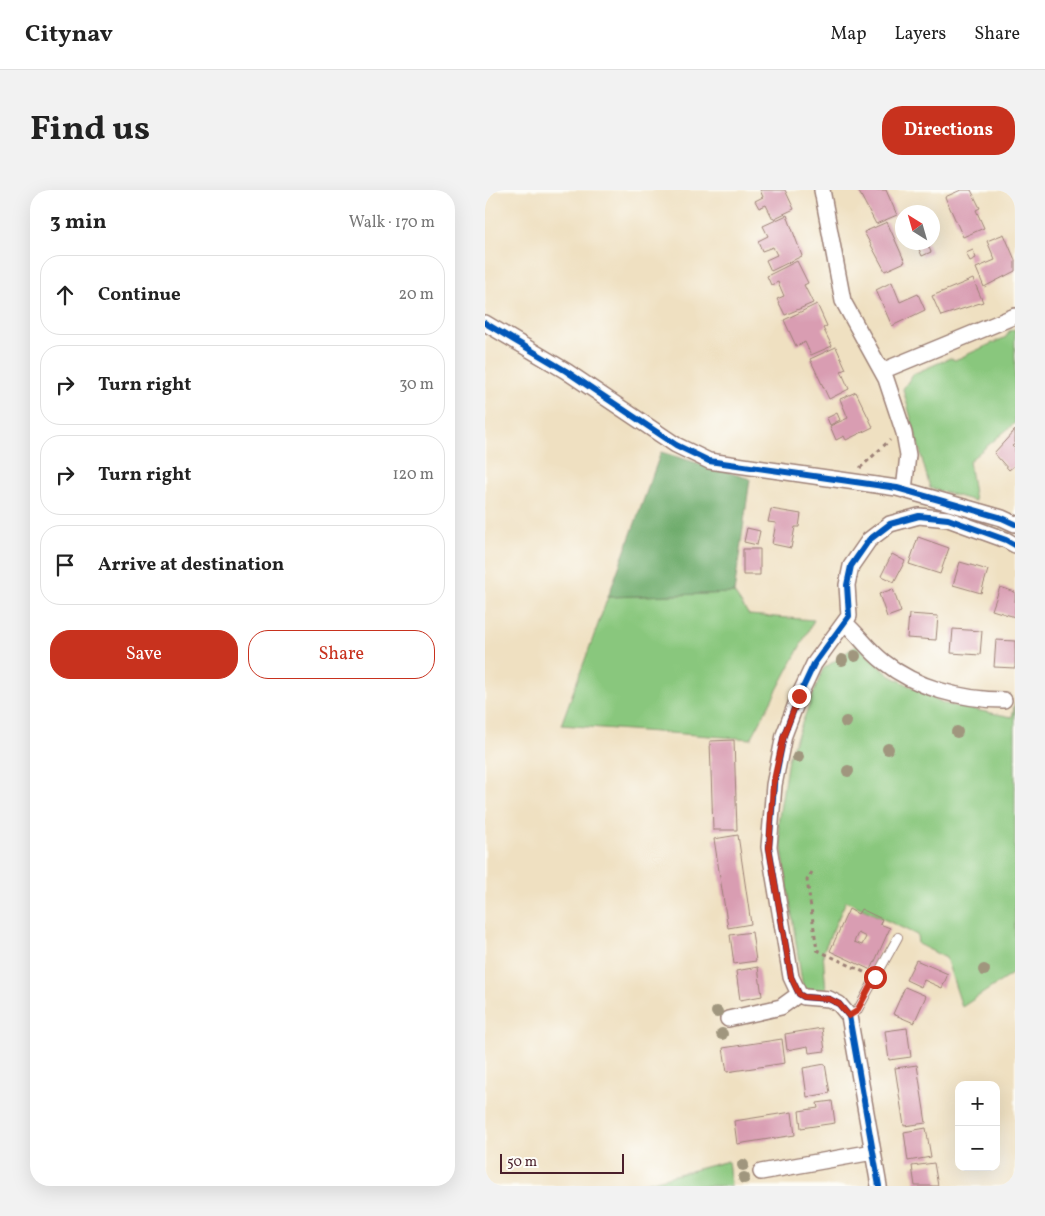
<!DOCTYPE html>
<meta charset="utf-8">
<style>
:root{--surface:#fff;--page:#f2f2f2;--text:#222;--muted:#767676;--line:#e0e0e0;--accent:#c8321e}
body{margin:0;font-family:Vollkorn,serif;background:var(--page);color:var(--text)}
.controls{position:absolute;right:15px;bottom:15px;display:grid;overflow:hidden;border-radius:10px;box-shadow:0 5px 20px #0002}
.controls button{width:45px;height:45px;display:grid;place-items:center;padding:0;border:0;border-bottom:1px solid var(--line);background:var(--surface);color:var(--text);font:25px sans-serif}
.compass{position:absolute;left:410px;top:15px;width:45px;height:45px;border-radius:50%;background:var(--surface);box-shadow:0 5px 20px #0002;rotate:323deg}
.scale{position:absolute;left:15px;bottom:12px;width:124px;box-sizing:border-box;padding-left:5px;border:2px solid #4a1f2b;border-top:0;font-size:14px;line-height:18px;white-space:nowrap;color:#4a1f2b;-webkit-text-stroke:4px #fdfcf7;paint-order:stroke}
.stop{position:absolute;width:15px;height:15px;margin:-11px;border:4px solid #c8321e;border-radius:50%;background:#fff}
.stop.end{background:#c8321e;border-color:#fff;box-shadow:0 1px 5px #0008}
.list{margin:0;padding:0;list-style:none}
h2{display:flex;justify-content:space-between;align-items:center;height:65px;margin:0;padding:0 20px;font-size:21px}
h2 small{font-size:16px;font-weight:400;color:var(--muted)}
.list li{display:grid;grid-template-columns:32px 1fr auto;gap:15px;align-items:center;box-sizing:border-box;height:80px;margin:0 10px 10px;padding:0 10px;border:1px solid var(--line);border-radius:20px}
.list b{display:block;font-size:19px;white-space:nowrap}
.list em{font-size:16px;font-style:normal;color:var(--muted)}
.actions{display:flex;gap:10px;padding:15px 20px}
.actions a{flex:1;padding:11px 0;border:1px solid var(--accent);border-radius:20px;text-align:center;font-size:18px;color:var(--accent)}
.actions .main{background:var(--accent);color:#fff}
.icon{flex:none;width:28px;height:28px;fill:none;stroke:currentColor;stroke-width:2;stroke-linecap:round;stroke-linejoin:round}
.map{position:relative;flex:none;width:530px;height:996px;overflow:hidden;border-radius:20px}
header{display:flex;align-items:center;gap:30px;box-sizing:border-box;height:70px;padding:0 25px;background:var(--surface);border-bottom:1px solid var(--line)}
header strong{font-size:24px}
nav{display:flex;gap:28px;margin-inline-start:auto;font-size:18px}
.intro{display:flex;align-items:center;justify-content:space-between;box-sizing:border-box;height:120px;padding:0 30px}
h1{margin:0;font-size:35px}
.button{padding:12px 22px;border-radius:20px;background:var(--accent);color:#fff;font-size:18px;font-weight:700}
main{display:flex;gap:30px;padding:0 30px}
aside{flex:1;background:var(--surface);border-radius:20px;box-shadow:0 5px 20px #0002}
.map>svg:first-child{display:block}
.green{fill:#89c77d;stroke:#6a7354}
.forest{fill:#6eac6c;stroke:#5c664c}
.building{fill:#d99db2;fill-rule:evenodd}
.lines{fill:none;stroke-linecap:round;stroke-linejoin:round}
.lane-casing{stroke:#9c8076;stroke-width:10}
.street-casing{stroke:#9c8076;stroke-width:18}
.path{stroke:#9c8076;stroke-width:3;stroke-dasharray:4 4;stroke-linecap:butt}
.lane{stroke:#fff;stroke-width:8}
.street{stroke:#fff;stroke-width:15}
.cycleway-casing{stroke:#fdfcf7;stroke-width:9}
.cycleway{stroke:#0057b8;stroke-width:6}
.tree{fill:#a0967e}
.route{stroke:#c8321e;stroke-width:6}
</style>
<header>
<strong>Citynav</strong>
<nav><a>Map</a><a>Layers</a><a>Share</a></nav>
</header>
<div class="intro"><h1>Find us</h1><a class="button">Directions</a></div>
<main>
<aside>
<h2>3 min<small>Walk · 170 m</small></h2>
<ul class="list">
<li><svg class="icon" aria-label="ahead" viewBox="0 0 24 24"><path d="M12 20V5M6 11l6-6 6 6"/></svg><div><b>Continue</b></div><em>20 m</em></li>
<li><svg class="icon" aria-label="right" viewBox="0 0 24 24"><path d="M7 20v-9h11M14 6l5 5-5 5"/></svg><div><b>Turn right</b></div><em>30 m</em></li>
<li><svg class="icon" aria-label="right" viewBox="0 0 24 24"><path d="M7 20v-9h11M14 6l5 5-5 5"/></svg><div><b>Turn right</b></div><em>120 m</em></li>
<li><svg class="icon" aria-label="arrive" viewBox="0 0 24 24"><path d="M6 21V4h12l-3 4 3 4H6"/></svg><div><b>Arrive at destination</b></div></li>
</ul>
<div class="actions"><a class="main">Save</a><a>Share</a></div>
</aside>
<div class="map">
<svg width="530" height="996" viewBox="0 0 530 996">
<rect width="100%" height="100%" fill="#fdfcf7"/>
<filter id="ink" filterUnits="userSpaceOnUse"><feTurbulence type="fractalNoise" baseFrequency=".02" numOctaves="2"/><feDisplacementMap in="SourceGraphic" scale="10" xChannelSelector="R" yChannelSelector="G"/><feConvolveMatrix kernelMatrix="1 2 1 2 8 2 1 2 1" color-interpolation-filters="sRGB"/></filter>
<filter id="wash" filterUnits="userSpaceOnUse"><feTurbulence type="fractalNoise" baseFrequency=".0096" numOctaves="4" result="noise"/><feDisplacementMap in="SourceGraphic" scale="20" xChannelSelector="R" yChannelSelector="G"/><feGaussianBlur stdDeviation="1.12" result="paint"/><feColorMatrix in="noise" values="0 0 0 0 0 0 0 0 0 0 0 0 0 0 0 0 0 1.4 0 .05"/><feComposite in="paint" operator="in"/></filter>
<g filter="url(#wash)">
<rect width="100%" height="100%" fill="#efe0c1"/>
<path class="green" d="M530 139V233L484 271 490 311 445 298 418 199 428 184 465 168 470 170 521 147 524 141Z
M249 403 264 425 329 430 266 549 76 535 123 407Z
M372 455 404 485 460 514 527 527 530 512V782L477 817 461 768 433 754 432 745 361 711 338 762 341 801 318 799 293 633 303 569 338 479Z
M243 971 246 996H148Z"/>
<path class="forest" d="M176 262 265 289 249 403 123 407Z"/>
<g id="blocks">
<path class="building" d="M275 0H300L309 19 288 29 281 15 274 18 270 11 278 7Z
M373 0H401L412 25 391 34Z
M476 0H486L495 18 491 20 499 38 478 47 460 7Z
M302 25 317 66 286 81 281 70 292 65 288 57 277 61 273 51 283 46 278 36Z
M402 32 420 72 400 81 379 42Z
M519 44 530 70V81L499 97 491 78 510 70 502 51Z
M442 53 446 62 437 66 433 57Z
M488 60 491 68 485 71 481 63Z
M312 71 323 93 319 95 328 113 300 125 292 109 299 106 293 92 286 95 282 86Z
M488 89 498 112 456 126 447 106Z
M407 92 415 112 433 104 440 120 407 136 391 100Z
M332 114 342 136 338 138 347 156 326 165 320 152 311 156 299 130Z
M351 157 361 179 356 181 364 199 344 209 325 169Z
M371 202 388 237 361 250 359 246 351 250 345 236 363 228 355 209Z
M352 223 355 230 345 235 342 228Z
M530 240V254L527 256 530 259V275L524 280 509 263Z
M286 319 316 324 314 337H310L306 358 287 354 291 333 283 332Z
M262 338 275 341 272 355 259 352Z
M433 347 464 358 455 384 424 374Z
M258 359H275V385H258Z
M407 364 420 371 409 392 396 386Z
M475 372 503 380 496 403 468 395Z
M515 397 530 402V427L507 420Z
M408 399 416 422 402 427 394 404Z
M424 424 453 426 451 450 422 448Z
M468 439 497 441 495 465 466 463Z
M511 450 530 451V478L509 477Z
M249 550 252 640H228L225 551Z
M253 645 266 734 243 738 229 649Z
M364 719 373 724 376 719 397 729 395 734 405 738 386 780 345 761ZM373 743 381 747 377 755 369 752Z
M267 742 271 771 249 774 245 745Z
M431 770 463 784 457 798 439 790 436 797 421 790Z
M273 777 277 806 255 810 251 781Z
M420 797 441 806 429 833 408 824Z
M337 838 340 861 324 863 323 856 302 860 300 844Z
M422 838 426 867 404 870 400 841Z
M297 849 300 873 242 882 238 858Z
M340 874 345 903 322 907 318 878Z
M432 875 441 933 419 936 410 878Z
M347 911 350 933 316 938 314 921 333 918 332 913Z
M307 922 310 945 252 954 249 931Z
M441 938 446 967 423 971 419 942Z
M449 973 453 996H430L427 976Z"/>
</g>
</g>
<g filter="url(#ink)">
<use href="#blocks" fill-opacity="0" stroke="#9c8076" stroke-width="1"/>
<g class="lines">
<g class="lane-casing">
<path id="lane" d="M364 826 372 821 413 747"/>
</g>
<g class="street-casing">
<path id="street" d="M337 0 358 111 401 189 419 243 423 265 419 300
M0 133 81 181 191 255 224 271 412 298 517 328 530 334
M397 181 530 126
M360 433C374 445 384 461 399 472 431 498 478 510 519 510
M243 829 296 817 314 804
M276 982 388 962
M394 996 364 826 354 814 344 809 319 807 314 804 306 787 284 657 289 595 299 545 314 506 329 474 364 426 362 395 366 376 384 350 405 334 434 326 463 329 521 350 530 355"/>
</g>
<path class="path" d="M375 278 405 250
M327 682 322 690 332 760 381 783"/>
<use href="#lane" class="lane"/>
<use href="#street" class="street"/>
<g class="cycleway-casing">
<path id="cycleway" d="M0 133 81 181 191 255 224 271 412 298 517 328 530 334
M394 996 364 826 354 814 344 809 319 807 314 804 306 787 284 657 289 595 299 545 314 506 329 474 364 426 362 395 366 376 384 350 405 334 434 326 463 329 521 350 530 355"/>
</g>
<use href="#cycleway" class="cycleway"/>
</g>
<g class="tree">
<circle cx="370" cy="466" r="6"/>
<circle cx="357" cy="470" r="6"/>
<circle cx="361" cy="532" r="6"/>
<circle cx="472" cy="542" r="6"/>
<circle cx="403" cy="559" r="6"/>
<circle cx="313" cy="567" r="6"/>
<circle cx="363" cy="581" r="6"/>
<circle cx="499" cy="780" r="6"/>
<circle cx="232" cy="822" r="6"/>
<circle cx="237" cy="844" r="6"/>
<circle cx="258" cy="975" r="6"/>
<circle cx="259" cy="988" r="6"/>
</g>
</g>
<g class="lines" filter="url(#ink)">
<path class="route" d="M314 506 299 545 288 595 284 658 306 787 314 804 319 807 344 809 354 814 364 826 372 821 390 787"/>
</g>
</svg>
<div class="controls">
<button>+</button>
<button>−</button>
</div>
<svg class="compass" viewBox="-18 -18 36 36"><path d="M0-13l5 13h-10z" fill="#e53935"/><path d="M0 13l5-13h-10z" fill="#767676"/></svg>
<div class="scale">50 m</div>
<div class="stop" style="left:390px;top:787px"></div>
<div class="stop end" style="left:314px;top:506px"></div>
</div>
</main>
